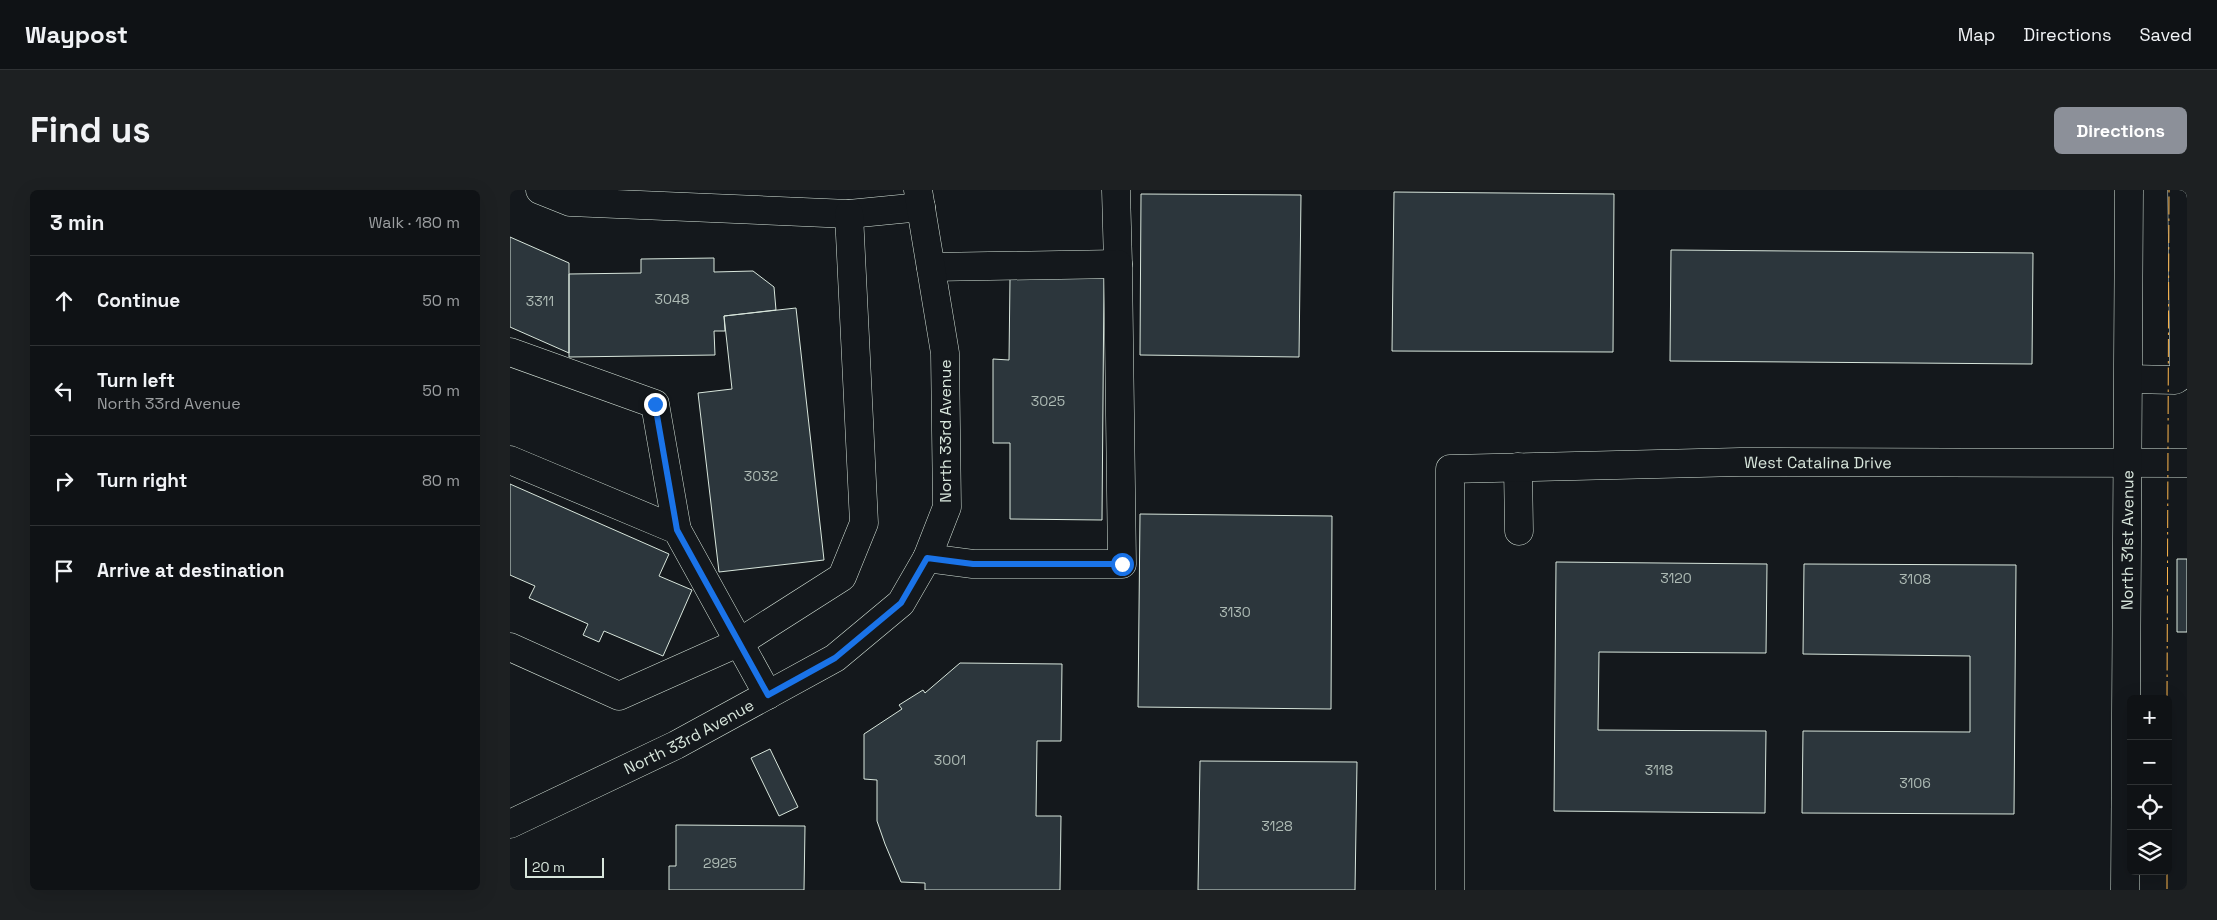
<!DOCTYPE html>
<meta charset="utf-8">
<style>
:root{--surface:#0f1215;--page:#1d2022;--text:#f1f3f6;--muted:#9b9ea0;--line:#2f3234;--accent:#8c9099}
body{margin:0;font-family:"Space Grotesk",sans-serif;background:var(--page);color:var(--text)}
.controls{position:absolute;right:15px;bottom:15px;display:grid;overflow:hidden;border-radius:8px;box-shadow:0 5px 20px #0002}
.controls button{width:45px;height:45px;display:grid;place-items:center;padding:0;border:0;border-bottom:1px solid var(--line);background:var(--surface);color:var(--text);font:25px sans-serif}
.scale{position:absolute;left:15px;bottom:12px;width:79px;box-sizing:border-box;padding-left:5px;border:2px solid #d8e6dc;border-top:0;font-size:14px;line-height:18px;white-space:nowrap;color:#d8e6dc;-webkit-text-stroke:4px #14181c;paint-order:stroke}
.stop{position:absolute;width:15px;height:15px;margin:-11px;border:4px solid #1a73e8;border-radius:50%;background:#fff}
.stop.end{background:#1a73e8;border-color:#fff;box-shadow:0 1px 5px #0008}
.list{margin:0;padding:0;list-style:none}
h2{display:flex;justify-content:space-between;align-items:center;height:65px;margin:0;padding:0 20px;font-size:21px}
h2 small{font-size:16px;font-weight:400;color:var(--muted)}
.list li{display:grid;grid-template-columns:32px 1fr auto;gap:15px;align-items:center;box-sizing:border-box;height:90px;padding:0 20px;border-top:1px solid var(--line)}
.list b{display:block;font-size:19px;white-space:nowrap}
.list p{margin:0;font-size:16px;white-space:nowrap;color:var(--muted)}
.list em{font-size:16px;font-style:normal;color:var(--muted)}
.icon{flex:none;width:28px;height:28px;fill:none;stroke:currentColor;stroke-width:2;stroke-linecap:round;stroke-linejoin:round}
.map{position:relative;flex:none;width:1677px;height:700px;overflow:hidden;border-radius:8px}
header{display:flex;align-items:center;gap:30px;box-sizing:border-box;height:70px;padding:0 25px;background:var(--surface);border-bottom:1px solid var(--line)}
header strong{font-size:24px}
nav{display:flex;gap:28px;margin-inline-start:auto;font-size:18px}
.intro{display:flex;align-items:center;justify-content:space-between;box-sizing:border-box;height:120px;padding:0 30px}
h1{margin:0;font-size:35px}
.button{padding:12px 22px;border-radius:8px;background:var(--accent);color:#fff;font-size:18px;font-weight:700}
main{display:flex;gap:30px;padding:0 30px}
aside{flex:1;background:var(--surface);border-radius:8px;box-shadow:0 5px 20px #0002}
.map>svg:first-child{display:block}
.building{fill:#2c363c;stroke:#d8e6dc}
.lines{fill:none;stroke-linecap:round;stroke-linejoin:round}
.minor-casing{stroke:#d8e6dc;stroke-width:29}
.minor{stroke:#14181c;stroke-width:28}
.power{stroke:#ffb74d;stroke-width:1;stroke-dasharray:18 4 2.5 4;stroke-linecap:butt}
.route{stroke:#1a73e8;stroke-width:6}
.labels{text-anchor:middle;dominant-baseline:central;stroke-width:4;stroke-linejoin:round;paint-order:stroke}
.number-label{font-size:14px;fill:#adbab4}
.street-label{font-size:16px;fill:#d8e6dc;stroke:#14181c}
</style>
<header>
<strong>Waypost</strong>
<nav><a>Map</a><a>Directions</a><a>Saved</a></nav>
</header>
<div class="intro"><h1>Find us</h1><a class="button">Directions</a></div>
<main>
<aside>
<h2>3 min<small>Walk · 180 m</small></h2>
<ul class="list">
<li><svg class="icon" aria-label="ahead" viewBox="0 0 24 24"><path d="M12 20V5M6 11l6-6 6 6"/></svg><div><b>Continue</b></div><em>50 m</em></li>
<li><svg class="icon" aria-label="left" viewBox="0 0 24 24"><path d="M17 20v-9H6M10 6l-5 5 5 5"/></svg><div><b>Turn left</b><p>North 33rd Avenue</p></div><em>50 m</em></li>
<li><svg class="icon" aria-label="right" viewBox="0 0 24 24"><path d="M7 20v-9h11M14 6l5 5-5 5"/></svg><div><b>Turn right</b></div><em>80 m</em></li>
<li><svg class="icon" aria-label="arrive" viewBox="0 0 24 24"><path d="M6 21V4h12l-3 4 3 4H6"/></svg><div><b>Arrive at destination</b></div></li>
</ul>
</aside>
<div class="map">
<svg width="1677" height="700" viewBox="0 0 1677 700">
<rect width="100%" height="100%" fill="#14181c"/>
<path class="building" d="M884 2 1104 4 1103 162 882 161Z
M631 4 791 5 789 167 630 165Z
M0 47 59 73V163L0 137Z
M1161 60 1523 63 1522 174 1160 171Z
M204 68V82L243 81 264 97 266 120 214 126 215 141H204L205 165 59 167V84L131 83V69Z
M500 88H594L592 330 500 329V253H483V169L499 170Z
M286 118 314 370 209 382 188 203 222 199 214 126Z
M0 294 159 364 149 386 182 400 153 466 94 441 89 452 73 445 78 434 19 408 25 396 0 385Z
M630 324 822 326 821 519 628 517Z
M1667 369H1677V442H1667Z
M1046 372 1257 374 1256 463 1089 462 1088 540 1256 541 1255 623 1044 621Z
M1294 374 1506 375 1504 624 1292 623 1293 541 1460 542V466L1293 464Z
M450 473 552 474 551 551H527L526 626H551L550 700H415V693L391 692 375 654 367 631V590L354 589V544L392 519 389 515 413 500 415 503Z
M260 559 288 617 269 626 241 568Z
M690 571 847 572 845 700H688Z
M166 635 295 636 294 700H159V676H166Z"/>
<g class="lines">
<g class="minor-casing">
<g id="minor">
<path d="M30 0 60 12 339 24 411 17"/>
<path d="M606 0 608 74"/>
<path d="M0 162 145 214 167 340"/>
<path d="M1619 189 1665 190 1674 184 1672 0"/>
<path d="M0 270 167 340 258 505"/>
<path d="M1008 277 1009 341"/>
<path d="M417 368 463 374H612L608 74 421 77"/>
<path d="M0 457 109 506 230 452 332 387 354 333 339 24"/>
<path id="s1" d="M0 634 166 555 325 468 391 413 417 368 437 317 435 163 408 0"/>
<path id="s2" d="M940 700V279L1230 272 1677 273"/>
<path id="s3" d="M1615 700 1619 0"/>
</g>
</g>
<use href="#minor" class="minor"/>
<path class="power" d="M1657 509 1659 0
M1657 681V700"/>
</g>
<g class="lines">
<path class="route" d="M145 214 167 340 258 505 325 468 391 413 417 368 463 374H612"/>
</g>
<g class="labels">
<g class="number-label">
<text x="162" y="109">3048</text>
<text x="30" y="111">3311</text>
<text x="538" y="211">3025</text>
<text x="251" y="286">3032</text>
<text x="1166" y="388">3120</text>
<text x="1405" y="389">3108</text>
<text x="725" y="422">3130</text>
<text x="440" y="570">3001</text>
<text x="1149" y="580">3118</text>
<text x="1405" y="593">3106</text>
<text x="767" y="636">3128</text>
<text x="210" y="673">2925</text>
</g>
<g class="street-label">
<text transform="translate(435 241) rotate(-90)">North 33rd Avenue</text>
<text stroke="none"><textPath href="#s2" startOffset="789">West Catalina Drive</textPath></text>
<text stroke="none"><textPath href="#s3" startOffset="350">North 31st Avenue</textPath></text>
<text stroke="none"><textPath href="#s1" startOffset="199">North 33rd Avenue</textPath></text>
</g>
</g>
</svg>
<div class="controls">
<button>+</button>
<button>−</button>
<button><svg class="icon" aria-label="locate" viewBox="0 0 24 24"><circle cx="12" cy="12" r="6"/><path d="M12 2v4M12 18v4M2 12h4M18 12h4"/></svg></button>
<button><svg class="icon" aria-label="layers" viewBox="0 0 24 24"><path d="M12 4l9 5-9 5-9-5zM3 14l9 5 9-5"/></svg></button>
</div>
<div class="scale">20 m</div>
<div class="stop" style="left:612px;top:374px"></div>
<div class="stop end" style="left:145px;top:214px"></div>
</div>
</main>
